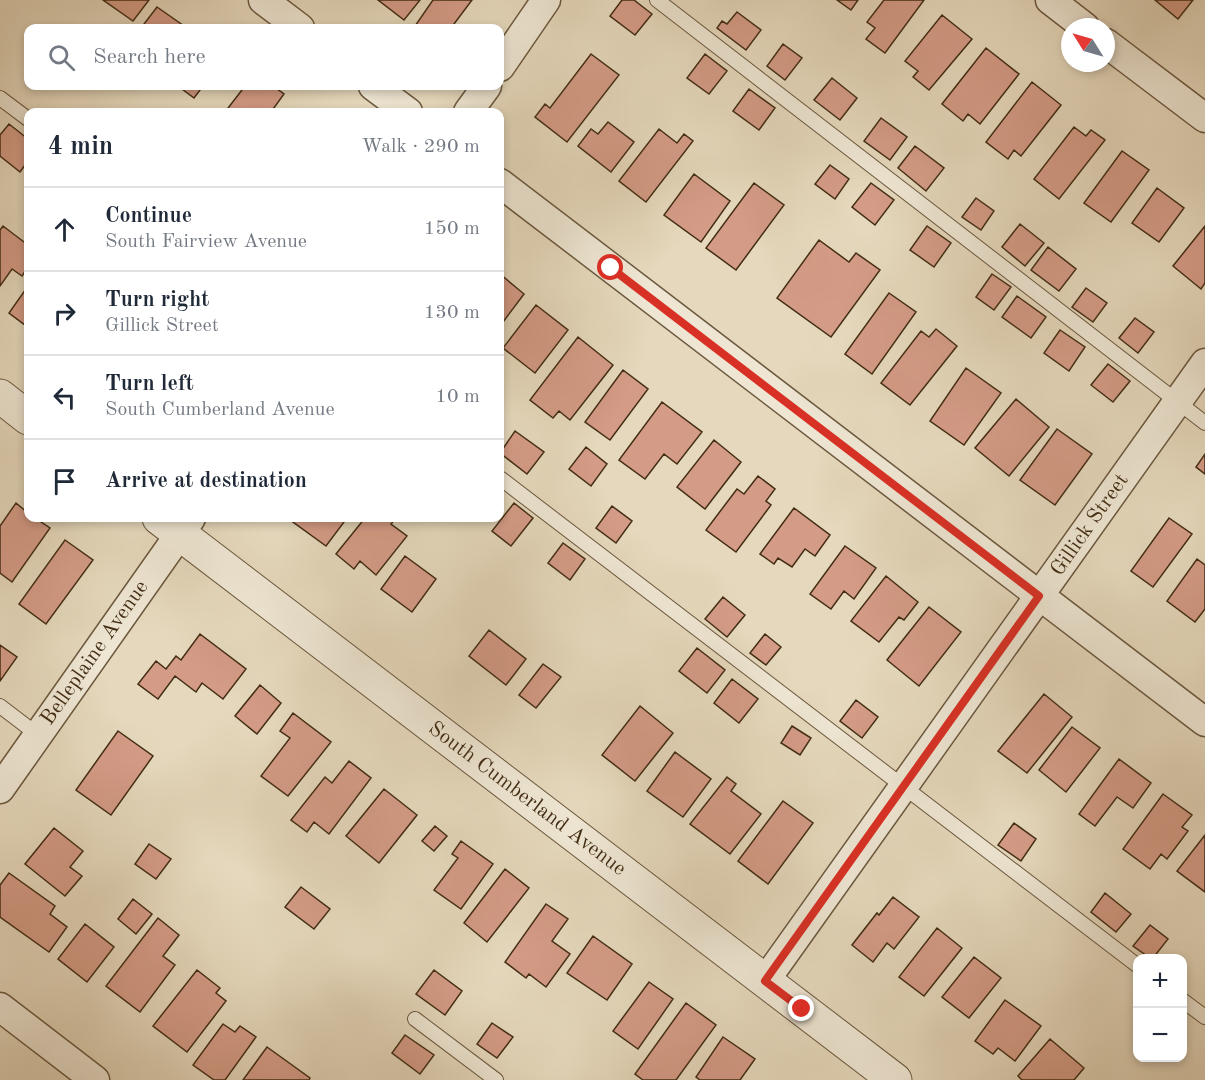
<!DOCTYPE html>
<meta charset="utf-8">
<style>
:root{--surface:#fff;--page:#f6f6f7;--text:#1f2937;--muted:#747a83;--line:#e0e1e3}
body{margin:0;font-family:"Old Standard TT",serif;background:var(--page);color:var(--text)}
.controls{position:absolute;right:18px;bottom:18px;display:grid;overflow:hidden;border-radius:12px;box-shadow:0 3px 9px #0003}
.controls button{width:54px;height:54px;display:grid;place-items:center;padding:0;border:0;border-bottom:2px solid var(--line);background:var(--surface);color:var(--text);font:30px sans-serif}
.compass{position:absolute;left:1061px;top:18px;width:54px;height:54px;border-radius:50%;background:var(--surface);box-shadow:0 3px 9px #0003;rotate:307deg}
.stop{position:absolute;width:18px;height:18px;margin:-14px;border:4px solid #d93025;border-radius:50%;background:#fff}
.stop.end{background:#d93025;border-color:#fff;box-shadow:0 2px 6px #0008}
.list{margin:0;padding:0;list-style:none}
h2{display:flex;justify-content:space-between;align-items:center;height:78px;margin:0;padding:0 24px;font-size:26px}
h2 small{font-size:20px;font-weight:400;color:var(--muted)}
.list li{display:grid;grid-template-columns:39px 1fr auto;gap:18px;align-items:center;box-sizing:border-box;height:84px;padding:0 24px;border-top:2px solid var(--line)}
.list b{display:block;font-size:22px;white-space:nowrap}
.list p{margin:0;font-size:20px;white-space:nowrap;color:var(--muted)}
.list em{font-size:20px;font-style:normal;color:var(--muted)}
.icon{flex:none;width:33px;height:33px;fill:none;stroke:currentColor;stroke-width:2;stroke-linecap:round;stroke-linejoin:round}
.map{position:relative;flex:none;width:1205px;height:1080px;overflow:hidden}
.search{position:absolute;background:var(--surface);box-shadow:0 3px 9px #0003;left:24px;top:24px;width:480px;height:66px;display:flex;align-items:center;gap:15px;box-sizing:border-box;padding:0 21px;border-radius:12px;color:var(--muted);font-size:22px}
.panel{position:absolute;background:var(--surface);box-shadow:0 3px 9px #0003;left:24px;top:108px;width:480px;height:414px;border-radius:12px}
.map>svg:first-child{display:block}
.building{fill:#d49b86;stroke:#422d14;stroke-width:1.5}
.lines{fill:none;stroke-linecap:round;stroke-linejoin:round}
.service-casing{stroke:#6b583e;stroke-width:16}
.minor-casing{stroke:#6b583e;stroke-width:31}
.tertiary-casing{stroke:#6b583e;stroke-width:35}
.service{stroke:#eee6d3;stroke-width:14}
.minor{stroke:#eee6d3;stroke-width:28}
.tertiary{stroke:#eee6d3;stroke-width:33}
.route{stroke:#d93025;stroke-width:8}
.labels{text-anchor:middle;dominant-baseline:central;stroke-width:6;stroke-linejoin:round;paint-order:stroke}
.street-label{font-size:21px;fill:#422d14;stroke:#eee6d3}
</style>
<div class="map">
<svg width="1205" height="1080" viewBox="0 0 1205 1080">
<rect width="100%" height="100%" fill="#e5d8bc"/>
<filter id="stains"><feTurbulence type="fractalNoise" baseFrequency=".00333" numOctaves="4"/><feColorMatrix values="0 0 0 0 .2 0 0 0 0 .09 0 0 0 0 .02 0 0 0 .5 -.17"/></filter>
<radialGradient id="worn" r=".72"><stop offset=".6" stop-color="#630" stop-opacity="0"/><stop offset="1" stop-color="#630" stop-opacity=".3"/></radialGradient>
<path class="building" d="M103 0H149L133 21Z
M378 0H420L404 20Z
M433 0H472L451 28H418L415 26Z
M622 0H634L652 14 635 35 610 16Z
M837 0H858L851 10Z
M884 0H924L885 53 866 39 875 28 867 22Z
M1155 0H1193L1178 19Z
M157 7 187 28H141Z
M737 12 761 30 746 50 717 28 722 21 727 24Z
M942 15 972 39 929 90 913 77 918 71 905 61Z
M783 44 802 58 785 80 767 66Z
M986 48 1019 74 980 124 968 114 963 121 942 104Z
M591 54 619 75 567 142 535 117 545 104 550 108Z
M705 54 727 71 709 94 687 78Z
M832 78 857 98 840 120 814 100Z
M1032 82 1061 105 1021 156 1014 150 1008 159 986 142Z
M178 86H203L194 98Z
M245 86H273L284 94 271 112H225Z
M749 89 775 108 759 130 733 111Z
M881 118 907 137 890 160 864 141Z
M608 122 634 142 611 172 578 146 591 129 598 134Z
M9 124 28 139V161L20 172 0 156V135Z
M1074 127 1086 136 1091 130 1105 140 1059 199 1034 179Z
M659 129 677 143 684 134 693 141 646 202 619 181Z
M915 146 944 168 926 191 898 168Z
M1122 151 1149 170 1111 222 1084 203Z
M830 165 849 179 835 199 815 184Z
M694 174 730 201 701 242 664 215Z
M754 183 784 205 736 270 706 248Z
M871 183 894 200 875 225 852 207Z
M1157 188 1184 208 1159 242 1132 223Z
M976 198 994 211 981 230 962 217Z
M1020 224 1044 243 1025 266 1002 247Z
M3 226 28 245V267L22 276 12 269 0 286V230Z
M927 226 951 243 934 267 910 250Z
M1205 226V283L1201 289 1173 266Z
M819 240 849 262 856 253 880 270 831 337 777 298Z
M1048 247 1076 269 1059 291 1031 270Z
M500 274 524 294 500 326Z
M992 274 1011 287 994 310 976 297Z
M28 286V319L25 325 9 313Z
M1086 288 1107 303 1093 322 1072 307Z
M889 293 916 312 872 374 845 354Z
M1017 296 1046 317 1031 338 1002 317Z
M536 305 568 330 535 373 503 348Z
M1135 318 1154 332 1138 353 1119 338Z
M936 329 957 346 910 405 881 383 921 331 929 337Z
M1060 330 1085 347 1069 371 1044 353Z
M578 337 613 365 570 420 559 411 553 418 530 400Z
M1108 364 1130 381 1113 402 1091 385Z
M966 368 1001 393 964 445 930 421Z
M623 370 648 389 610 440 585 422Z
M1016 399 1049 427 1009 476 975 448Z
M662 402 702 432 677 464 664 454 645 479 619 460Z
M1057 429 1092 454 1055 505 1020 480Z
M515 431 544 452 527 474 500 453Z
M714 440 741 462 705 509 677 487Z
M586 447 607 464 591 486 569 469Z
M1205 454V474L1196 467Z
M758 476 775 489 766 501 771 505 736 552 706 530 737 489 744 494Z
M16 503 28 513V518H35L50 528 12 582 0 573V526Z
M514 503 533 518 511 546 492 531Z
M612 506 632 521 616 543 596 528Z
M794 508 830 535 815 556 805 549 792 567 778 558 774 564 760 554Z
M296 518H347L326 546 293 522Z
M365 518H396L391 524 407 536 376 575 360 561 354 569 336 554Z
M1169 518 1192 534 1153 587 1131 571Z
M65 540 93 560 46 624 19 604Z
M563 543 585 559 570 580 548 563Z
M845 546 876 568 854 599 844 591 831 609 810 594Z
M405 556 436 579 412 612 381 589Z
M1197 559 1205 565V609L1195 622 1167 601Z
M886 576 918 602 904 620 899 617 879 642 851 621Z
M723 597 745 615 727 637 705 619Z
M929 607 961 632 919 686 887 660Z
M489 630 526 659 506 685 469 656Z
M200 634 246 669 223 699 202 683 196 692 175 676 158 699 138 684 156 661 166 669 176 656 181 660Z
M765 634 781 647 766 665 750 653Z
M0 645 17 657 0 681Z
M697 648 725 670 707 693 679 671Z
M543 664 561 677 536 708 519 695Z
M732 679 758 699 739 723 714 703Z
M260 685 281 703 257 734 235 716Z
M1044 694 1072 717 1027 773 998 751Z
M856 700 878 717 862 738 840 721Z
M640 706 673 733 635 781 602 755Z
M293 713 331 742 288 796 261 776 290 738 280 731Z
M792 726 811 738 800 755 781 743Z
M1072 727 1100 748 1066 792 1039 770Z
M118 731 153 756 111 815 76 790Z
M675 752 711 779 683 817 647 791Z
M1119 759 1151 783 1133 808 1117 797 1095 826 1079 814Z
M349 761 371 778 329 834 314 822 307 832 291 820 325 777 332 783Z
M727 777 736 784 731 791 761 814 730 854 690 824Z
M384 789 417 815 379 863 346 836Z
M1163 794 1192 815 1182 827 1188 831 1167 859 1161 854 1150 869 1123 849Z
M783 801 813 823 768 884 738 861Z
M1014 823 1036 839 1021 861 998 845Z
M435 826 447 836 434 851 422 841Z
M54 828 83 851 70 867 82 876 65 896 25 864Z
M1205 835V892L1177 871Z
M461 841 493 864 461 909 434 890 458 858 452 854Z
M149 844 171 859 156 879 135 864Z
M505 869 529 888 487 942 464 923Z
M9 873 55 906 50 914 67 927 49 952 0 917V885Z
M301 887 330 909 314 929 285 907Z
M1105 893 1131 914 1116 932 1091 912Z
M893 897 919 917 894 949 887 943 873 962 852 945 877 913 879 915Z
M133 899 152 914 136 934 118 919Z
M546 904 568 919 552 941 570 954 546 987 529 974 526 978 505 962Z
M158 918 179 935 163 956 175 965 140 1012 106 986Z
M85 924 114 947 87 982 58 959Z
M1150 925 1168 939 1153 958H1150L1133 946Z
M937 928 962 948 924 996 899 977Z
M593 936 632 964 607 1000 567 973Z
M974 957 1001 978 969 1018 942 997Z
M197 970 220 988 216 993 226 1001 187 1052 153 1026Z
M434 970 462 991 445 1015 416 994Z
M649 982 673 999 638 1049 613 1031Z
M1005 1000 1041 1026 1015 1061 998 1048 993 1054 975 1041Z
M686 1003 716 1025 676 1080H643L635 1074Z
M492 1023 513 1037 497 1058 477 1044Z
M223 1024 235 1032 240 1026 256 1037 225 1080H214L193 1065Z
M405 1035 434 1055 420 1074 392 1053Z
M723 1037 755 1059 740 1080H700L696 1077Z
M1050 1039 1084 1068 1074 1080H1022L1018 1076Z
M267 1047 310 1078 309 1080H243Z"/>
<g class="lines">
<g class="service-casing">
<path id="service" d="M657 0 1205 423
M0 98 28 119
M500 478 1138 966
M0 706 38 735
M1182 1000 1205 1017
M415 1019 496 1080"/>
</g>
<g class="minor-casing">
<path id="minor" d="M263 0 300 28
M1050 0 1085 27
M1106 43 1205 118
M500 67 546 0
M373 86 408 112
M468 112 487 86
M500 183 1205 722
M0 789 191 518
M765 981 1205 363
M0 1007 95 1080"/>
</g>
<g class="tertiary-casing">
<path id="tertiary" d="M0 396 28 418
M159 518 895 1080"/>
</g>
<use href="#service" class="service"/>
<use href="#minor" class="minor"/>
<use href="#tertiary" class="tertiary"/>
</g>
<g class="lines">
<path class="route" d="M611 268 1039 596 765 981 802 1009"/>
</g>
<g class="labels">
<g class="street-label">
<text transform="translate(1090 525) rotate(-55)">Gillick Street</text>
<text transform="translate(95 653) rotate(-55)">Belleplaine Avenue</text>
<text transform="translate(527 799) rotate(37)">South Cumberland Avenue</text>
</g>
</g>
<rect width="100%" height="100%" filter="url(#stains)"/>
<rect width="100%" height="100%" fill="url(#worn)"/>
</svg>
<div class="controls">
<button>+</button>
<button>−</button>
</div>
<svg class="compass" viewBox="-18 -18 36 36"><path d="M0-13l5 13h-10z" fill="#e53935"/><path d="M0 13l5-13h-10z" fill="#747a83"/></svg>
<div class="stop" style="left:611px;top:268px"></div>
<div class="stop end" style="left:802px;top:1009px"></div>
<div class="search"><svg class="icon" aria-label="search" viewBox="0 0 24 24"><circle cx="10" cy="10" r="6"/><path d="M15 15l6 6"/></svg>Search here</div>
<section class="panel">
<h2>4 min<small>Walk · 290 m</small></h2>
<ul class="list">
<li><svg class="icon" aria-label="ahead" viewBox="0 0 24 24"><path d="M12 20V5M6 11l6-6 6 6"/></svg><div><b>Continue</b><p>South Fairview Avenue</p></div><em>150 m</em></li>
<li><svg class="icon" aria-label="right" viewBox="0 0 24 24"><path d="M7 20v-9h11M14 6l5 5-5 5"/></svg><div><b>Turn right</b><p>Gillick Street</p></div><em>130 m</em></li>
<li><svg class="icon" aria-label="left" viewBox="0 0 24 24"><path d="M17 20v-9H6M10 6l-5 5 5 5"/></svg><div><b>Turn left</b><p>South Cumberland Avenue</p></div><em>10 m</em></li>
<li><svg class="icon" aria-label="arrive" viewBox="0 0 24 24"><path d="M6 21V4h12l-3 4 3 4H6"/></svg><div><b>Arrive at destination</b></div></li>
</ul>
</section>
</div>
